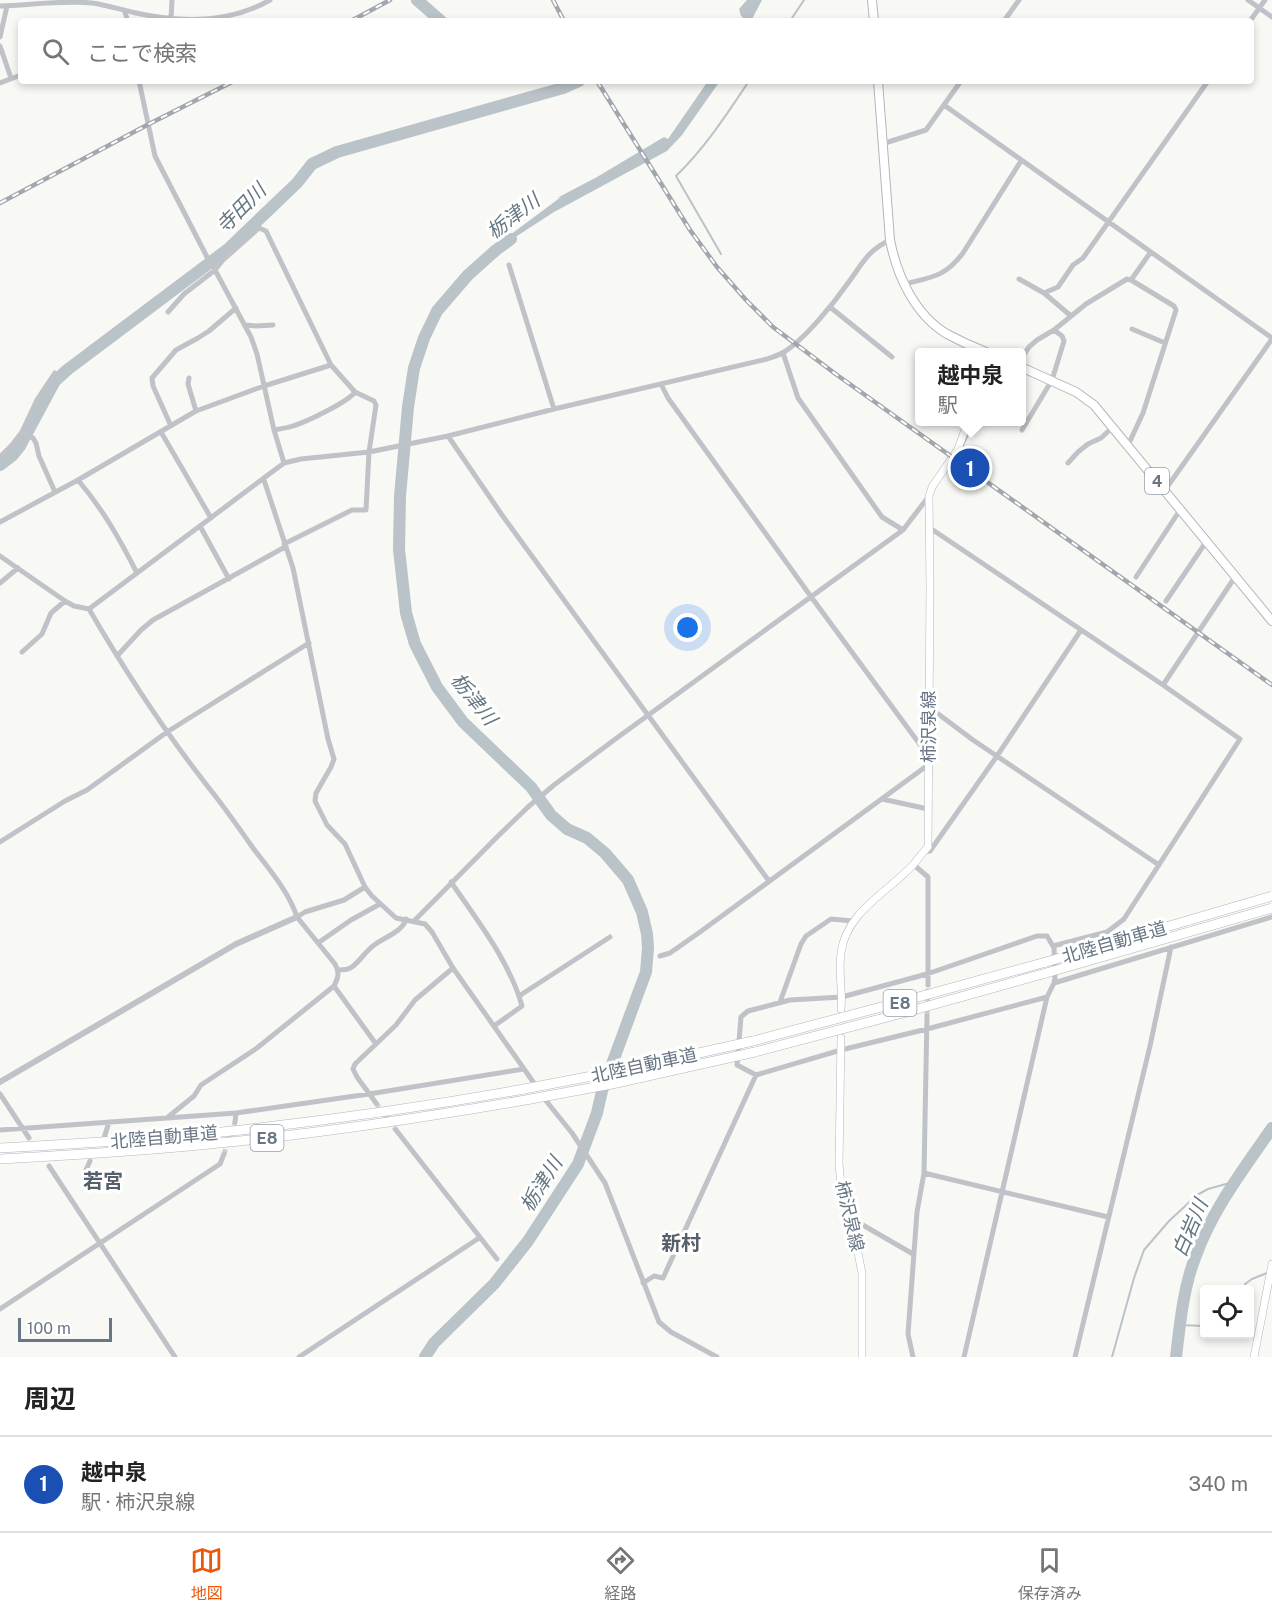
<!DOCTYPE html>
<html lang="ja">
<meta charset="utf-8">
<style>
:root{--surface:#fff;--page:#f2f2f2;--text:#222;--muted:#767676;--line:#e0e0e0;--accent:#ea580c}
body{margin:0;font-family:"Public Sans","Noto Sans JP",sans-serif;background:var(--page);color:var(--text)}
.controls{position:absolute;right:18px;bottom:18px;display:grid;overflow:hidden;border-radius:6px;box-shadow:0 3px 9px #0003}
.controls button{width:54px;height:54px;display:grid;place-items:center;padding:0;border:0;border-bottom:2px solid var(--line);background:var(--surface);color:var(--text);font:30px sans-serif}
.scale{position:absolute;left:18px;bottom:15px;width:94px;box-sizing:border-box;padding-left:6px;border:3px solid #697685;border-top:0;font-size:16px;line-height:21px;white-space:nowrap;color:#697685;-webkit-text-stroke:4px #fff;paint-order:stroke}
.you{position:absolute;left:688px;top:628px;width:21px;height:21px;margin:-15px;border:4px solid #fff;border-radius:50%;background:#1a73e8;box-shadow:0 0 0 9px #1a73e833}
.badge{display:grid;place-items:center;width:39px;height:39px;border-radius:50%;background:var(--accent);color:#fff;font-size:20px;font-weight:700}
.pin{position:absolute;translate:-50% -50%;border:3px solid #fff;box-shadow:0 2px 6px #0006}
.popup{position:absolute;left:915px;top:348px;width:111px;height:78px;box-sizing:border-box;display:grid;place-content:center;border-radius:6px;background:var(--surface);filter:drop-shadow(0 2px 4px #0005);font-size:20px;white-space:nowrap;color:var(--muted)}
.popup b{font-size:22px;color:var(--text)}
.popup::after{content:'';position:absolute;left:50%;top:100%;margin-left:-12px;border:12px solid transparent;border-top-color:var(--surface)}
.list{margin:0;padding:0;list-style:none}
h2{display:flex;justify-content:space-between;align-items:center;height:78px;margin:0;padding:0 24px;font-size:26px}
h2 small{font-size:20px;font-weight:400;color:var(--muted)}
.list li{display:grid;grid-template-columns:39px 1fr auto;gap:18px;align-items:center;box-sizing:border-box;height:96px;padding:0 24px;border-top:2px solid var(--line)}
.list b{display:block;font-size:22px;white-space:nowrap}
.list p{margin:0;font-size:20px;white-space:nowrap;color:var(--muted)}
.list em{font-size:20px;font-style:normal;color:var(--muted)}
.icon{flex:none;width:33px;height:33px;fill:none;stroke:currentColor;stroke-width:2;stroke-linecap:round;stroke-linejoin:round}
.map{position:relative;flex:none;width:1272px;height:1357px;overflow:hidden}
.search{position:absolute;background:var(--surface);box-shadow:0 3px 9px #0003;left:18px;right:18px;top:18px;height:66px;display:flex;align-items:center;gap:15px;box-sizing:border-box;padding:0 21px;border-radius:6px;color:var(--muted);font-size:22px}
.sheet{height:174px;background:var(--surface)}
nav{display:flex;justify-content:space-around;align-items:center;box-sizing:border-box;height:84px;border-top:2px solid var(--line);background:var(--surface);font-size:16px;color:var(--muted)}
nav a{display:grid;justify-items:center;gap:3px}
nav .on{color:var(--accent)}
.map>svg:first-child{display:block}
.water{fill:#b9c3c8}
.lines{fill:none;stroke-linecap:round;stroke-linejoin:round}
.stream{stroke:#b9c3c8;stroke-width:2}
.river{stroke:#b9c3c8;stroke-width:12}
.minor-tunnel{stroke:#cdd1d3;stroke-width:5;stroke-dasharray:5 2.5;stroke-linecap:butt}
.secondary-casing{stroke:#b2b7bc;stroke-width:8}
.primary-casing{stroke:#b3b7bc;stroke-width:10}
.motorway-casing{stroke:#b3b6ba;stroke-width:10}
.minor{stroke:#bfc3c7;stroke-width:5}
.tertiary{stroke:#bfc3c7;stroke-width:6}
.secondary{stroke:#fff;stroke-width:7}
.primary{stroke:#fff;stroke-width:8}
.motorway{stroke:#fff;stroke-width:9}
.rail-casing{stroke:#a1a7ad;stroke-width:4.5}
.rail{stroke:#fff;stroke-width:2;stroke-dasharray:7;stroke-linecap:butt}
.motorway-bridge-casing{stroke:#b3b6ba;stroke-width:10;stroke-linecap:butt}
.motorway-bridge{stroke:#fff;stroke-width:9}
.labels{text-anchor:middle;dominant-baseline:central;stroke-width:6;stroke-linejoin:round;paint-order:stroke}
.shield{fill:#fff;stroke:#969faa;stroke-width:1.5}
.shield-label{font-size:16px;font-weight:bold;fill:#697685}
.street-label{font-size:18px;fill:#697685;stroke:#fff}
.water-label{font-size:20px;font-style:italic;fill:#647780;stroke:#fff}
.neighbourhood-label{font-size:20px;font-weight:bold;fill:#56606a;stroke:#fff}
</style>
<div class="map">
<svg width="1272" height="1357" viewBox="0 0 1272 1357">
<rect width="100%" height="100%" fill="#f8f8f5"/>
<path class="water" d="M747 0H762L751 21H741L743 17 741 16 739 9Z
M708 81H720L682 135 667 151 554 212 489 254 502 241 561 197 557 198 597 177 664 137 668 139Z"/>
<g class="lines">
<path class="stream" d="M790 21 804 0
M721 254 676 176C705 148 727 114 749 81
M962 448 973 423
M1245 1290V1284L1252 1279 1267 1273
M1180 1325 1204 1326
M1112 1357 1134 1278 1144 1250 1169 1221 1197 1195 1208 1189 1233 1182"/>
<path class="river" d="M417 0 441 21
M0 465 12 456 20 446 55 381 67 370 228 249 297 183 312 164 337 152 563 88 579 81
M425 1357 434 1343 494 1284 528 1241 578 1164 597 1113 602 1091 646 972 648 948 647 934 642 912 628 880 605 853 587 838 567 829 551 815 531 787 463 722 437 687 415 644 406 613 399 549 400 496 408 407 414 368 424 338 437 311 468 275 496 250 511 239
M1176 1357C1180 1324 1183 1289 1195 1258 1212 1210 1243 1170 1272 1128"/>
<path class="minor-tunnel" d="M927 1016 928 985
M376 1103 396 1130
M224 1154 235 1122"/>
<g class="secondary-casing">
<path id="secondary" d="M841 1009C843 991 838 972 841 953 846 912 887 893 913 865 918 859 922 853 928 847L930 588 929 496 932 487 958 449 968 422
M841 1038 839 1164 841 1185 857 1248 862 1273V1357
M1254 1357 1272 1264"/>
</g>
<g class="primary-casing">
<path id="primary" d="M872 0 874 21
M878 81 890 240C897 276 915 315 947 334 960 341 973 347 986 352
M1021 367 1076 392 1094 405 1272 621"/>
</g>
<g class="motorway-casing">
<path id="motorway" d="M753 1041 900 1002 1046 962
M755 1052 903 1013 1046 973
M0 1148C74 1144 148 1140 222 1132 323 1121 424 1107 524 1089
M0 1159C73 1155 146 1151 219 1143 324 1133 427 1117 531 1099"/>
</g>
<path class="minor" d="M1248 0 1272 17
M0 6C30 5 62 0 92 3 107 5 122 10 136 13 181 23 230 23 270 0
M124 10 128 21
M171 18 172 0
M1004 21 1019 0
M1250 21 1265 0
M0 37 7 6
M0 46 11 78
M139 81 155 156 207 257 215 270 251 337 257 354 274 430 284 463
M0 83 21 75
M944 105 1272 338
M882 144 926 130 961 81
M509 265 554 409
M1019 279 1044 293 1071 316
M905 284C932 277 945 277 963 253L1021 161
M1044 293 1058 287 1073 265 1083 258 1208 81
M830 307 892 357
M168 312 184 294 215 270 223 260 259 228 266 231 331 365 355 392 374 401 376 405 369 452 366 510H352L284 544
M245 325 256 326 273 325
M1132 329 1165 343
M783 353 798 398 882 517 903 530
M1021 359 1029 347 1037 340 1054 330 1086 304 1127 279 1131 280 1150 253
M55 373 37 400 22 432 33 438 36 443 39 456 55 492
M189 378 188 384 196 411
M661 384 668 398 812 598 921 746 929 748
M171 426 153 386 152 378 176 350 198 338 209 331 236 308
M274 430C280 429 287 428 293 426 306 422 348 402 355 392
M1022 430 1052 380 1064 341 1062 336 1054 330
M161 432 211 518
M448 436 502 515 769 881
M1127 444 1130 441 1143 413 1176 310 1174 306 1131 280
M0 457 12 445 22 432
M1068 463 1078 452 1088 444 1101 438 1113 427
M78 480C104 511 119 538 137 573
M264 480 293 568 328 739 334 759 331 767 316 793 315 801 327 825 345 844 365 887 372 896 396 918 425 924 432 932 453 968 536 1086
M1165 490 1272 339
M0 522 78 480 196 411 264 386 331 365
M200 526 229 579
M930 528 1163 685 1240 739 1124 919 1107 932 1053 946
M0 556 65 601 74 606 89 609C125 671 165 732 209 788 225 808 239 828 253 848 269 869 289 892 297 917L335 964C340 973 338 978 334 986L257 1048 201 1085 194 1096 168 1117
M1136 577 1180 510
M0 583 18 568
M1166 601 1206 542
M89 609 284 463 301 459 369 452 448 436 554 409 767 359C773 357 779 355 784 352 805 339 834 303 848 283 863 263 867 251 890 240
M22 652 42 634 51 613 65 601
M117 656 141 630 153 620 285 547
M1163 685 1235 577
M929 707 973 740 1159 865
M882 799 928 809
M0 842 65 801 87 790 167 732 309 643
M923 852 930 851 997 756 1081 630
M914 865 928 877V985
M451 882C477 920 510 962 522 1006L494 1026
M297 917 305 912 344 900 365 887
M414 921 497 837 528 807 554 785 614 740 903 530 929 496
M318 943 351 920 380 904
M660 956 670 953 700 932 928 765
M338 970C344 970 348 970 352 967 360 961 365 952 373 946 382 938 403 932 406 919
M1054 983 1272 917
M334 986 376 1044
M519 996 610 937
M780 1002 801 944 806 936 831 919 853 921
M0 1094 29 1138
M543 1097 572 1133 605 1183 659 1322 671 1332 717 1357
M376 1103 357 1077 353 1069 355 1064 396 1025 415 1000 453 968
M235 1122 236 1113
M0 1130 236 1113 369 1094 524 1069
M396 1130 497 1259
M104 1138 109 1122
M49 1166 175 1357
M85 1172 90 1161
M924 1173 1108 1217
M849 1218 861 1224 913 1254
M643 1283 654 1276 663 1278 756 1075
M0 1309 220 1164 224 1154
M299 1357 479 1238
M913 1357 908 1334 917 1212 924 1173 927 1016
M964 1357 1047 997 1054 983 1055 978 1054 948 1047 936H1037L927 974 842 997 790 1000 748 1011 741 1017 737 1065 756 1075 841 1050 927 1029 1047 997
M1075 1357 1150 1046 1171 947"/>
<path class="tertiary" d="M0 1082 236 944 297 917"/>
<use href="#secondary" class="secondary"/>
<use href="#primary" class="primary"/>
<use href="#motorway" class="motorway"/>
<g class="rail-casing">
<path id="rail" d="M553 0 564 21
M351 21 390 0
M597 81 690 230 717 267 746 300 773 327 837 375 1272 685
M0 203 149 124 234 81"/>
</g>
<use href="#rail" class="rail"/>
<g class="motorway-bridge-casing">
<path id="motorway-bridge" d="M1046 962 1272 896
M1046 973 1272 908
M524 1089 613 1072 753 1041
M531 1099 612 1084 755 1052"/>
</g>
<use href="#motorway-bridge" class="motorway-bridge"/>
</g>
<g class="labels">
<g class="shield">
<rect x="1145" y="468" width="24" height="26" rx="4.5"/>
<rect x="883.5" y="990" width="33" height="26" rx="4.5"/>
<rect x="250.5" y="1125" width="33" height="26" rx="4.5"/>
</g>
<g class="shield-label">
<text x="1157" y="481">4</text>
<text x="900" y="1003">E8</text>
<text x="267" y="1138">E8</text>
</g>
<g class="street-label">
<text transform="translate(928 727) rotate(-90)">柿沢泉線</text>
<text transform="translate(1114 942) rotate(-16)">北陸自動車道</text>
<text transform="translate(644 1065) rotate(-12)">北陸自動車道</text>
<text transform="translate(164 1137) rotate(-5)">北陸自動車道</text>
<text transform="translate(850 1216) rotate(77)">柿沢泉線</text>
</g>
<g class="water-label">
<text transform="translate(241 208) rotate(-45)">寺田川</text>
<text transform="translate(513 216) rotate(-37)">栃津川</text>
<text transform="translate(474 699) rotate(51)">栃津川</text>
<text transform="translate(541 1184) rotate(-58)">栃津川</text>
<text transform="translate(1190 1228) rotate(-67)">白岩川</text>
</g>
<g class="neighbourhood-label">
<text x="103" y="1181">若宮</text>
<text x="681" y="1243">新村</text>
</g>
</g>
</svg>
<div class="controls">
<button><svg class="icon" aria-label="locate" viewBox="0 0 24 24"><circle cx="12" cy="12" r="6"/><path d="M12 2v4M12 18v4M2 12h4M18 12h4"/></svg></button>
</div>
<div class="scale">100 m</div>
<div class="you"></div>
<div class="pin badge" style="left:970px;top:468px;background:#1a4fb4">1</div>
<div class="popup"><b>越中泉</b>駅</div>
<div class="search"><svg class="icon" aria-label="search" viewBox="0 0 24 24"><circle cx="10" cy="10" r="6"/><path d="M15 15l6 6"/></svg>ここで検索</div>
</div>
<section class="sheet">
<h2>周辺<small></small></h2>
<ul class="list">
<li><span class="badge" style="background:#1a4fb4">1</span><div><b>越中泉</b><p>駅 · 柿沢泉線</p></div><em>340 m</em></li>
</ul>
</section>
<nav>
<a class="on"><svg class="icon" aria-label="map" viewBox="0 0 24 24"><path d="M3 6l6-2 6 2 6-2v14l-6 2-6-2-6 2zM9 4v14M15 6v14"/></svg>地図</a>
<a><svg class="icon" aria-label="directions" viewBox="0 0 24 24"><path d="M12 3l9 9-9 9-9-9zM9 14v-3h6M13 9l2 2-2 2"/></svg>経路</a>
<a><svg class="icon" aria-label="saved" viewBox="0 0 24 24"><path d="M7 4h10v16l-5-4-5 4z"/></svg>保存済み</a>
</nav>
